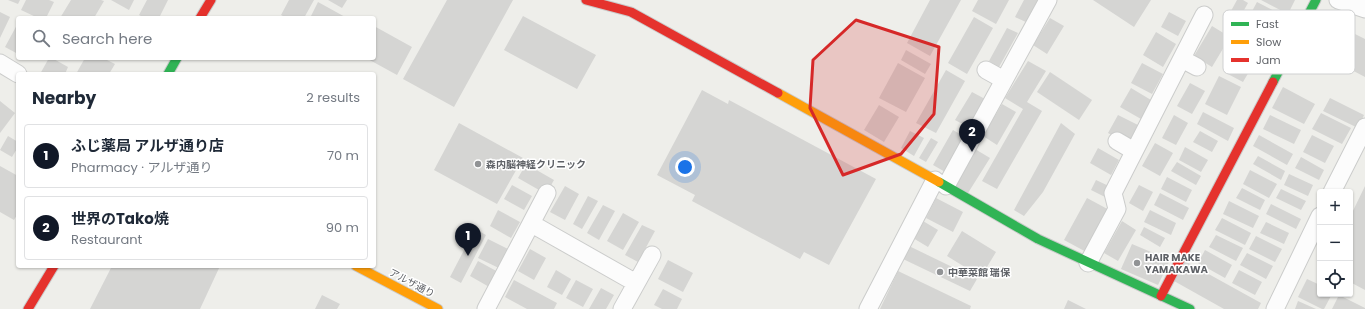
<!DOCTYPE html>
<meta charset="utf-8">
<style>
:root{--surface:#fff;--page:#f6f6f7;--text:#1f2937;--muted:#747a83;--line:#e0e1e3;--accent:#111827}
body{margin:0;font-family:Poppins,"Noto Sans JP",sans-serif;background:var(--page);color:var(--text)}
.controls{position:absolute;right:12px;bottom:12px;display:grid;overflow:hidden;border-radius:4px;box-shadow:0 1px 3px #0004}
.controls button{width:36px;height:36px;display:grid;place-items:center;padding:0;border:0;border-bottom:1px solid var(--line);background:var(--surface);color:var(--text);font:20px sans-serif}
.you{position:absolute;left:685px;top:167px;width:14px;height:14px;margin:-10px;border:3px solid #fff;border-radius:50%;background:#1a73e8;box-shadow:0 0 0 6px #1a73e833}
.badge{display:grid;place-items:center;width:26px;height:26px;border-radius:50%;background:var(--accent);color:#fff;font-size:13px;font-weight:700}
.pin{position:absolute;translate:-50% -33px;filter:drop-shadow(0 1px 2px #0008)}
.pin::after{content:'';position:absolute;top:21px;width:14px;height:12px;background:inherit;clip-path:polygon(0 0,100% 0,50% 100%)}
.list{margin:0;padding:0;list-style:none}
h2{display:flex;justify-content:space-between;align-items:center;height:52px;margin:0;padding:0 16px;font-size:17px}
h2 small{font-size:13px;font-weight:400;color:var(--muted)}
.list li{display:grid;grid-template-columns:26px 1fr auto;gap:12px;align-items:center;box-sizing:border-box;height:64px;margin:0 8px 8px;padding:0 8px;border:1px solid var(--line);border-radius:4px}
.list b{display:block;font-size:15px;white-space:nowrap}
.list p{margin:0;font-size:13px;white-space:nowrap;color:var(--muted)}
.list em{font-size:13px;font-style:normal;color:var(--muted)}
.icon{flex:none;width:22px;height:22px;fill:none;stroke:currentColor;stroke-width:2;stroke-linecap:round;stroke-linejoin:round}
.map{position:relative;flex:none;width:1365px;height:309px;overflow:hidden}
.search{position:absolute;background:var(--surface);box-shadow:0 1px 3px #0004;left:16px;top:16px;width:360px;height:44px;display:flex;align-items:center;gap:10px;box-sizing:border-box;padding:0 14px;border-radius:4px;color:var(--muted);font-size:15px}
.panel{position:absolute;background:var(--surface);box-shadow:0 1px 3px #0004;left:16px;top:72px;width:360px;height:196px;border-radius:4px}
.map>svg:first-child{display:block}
.building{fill:#d5d5d3}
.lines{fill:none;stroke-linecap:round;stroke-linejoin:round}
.street-casing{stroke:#cbcccb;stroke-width:19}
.fast-casing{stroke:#cacaca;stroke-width:11}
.slow-casing{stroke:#cacaca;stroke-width:11}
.jam-casing{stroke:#cacaca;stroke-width:11}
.street{stroke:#fcfcfc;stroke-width:17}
.fast{stroke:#30b455;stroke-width:9}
.slow{stroke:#ff9f0a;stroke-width:9}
.jam{stroke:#e5322d;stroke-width:9}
.marked{fill:#d62828;fill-opacity:0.2;stroke:#d62828;stroke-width:3;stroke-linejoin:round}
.poi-dot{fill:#919395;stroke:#fff;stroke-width:1.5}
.labels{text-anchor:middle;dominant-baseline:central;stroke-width:3;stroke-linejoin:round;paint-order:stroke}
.poi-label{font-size:10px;font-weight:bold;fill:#5f6267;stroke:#fff;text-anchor:start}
.street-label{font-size:10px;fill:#5f6267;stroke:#fff}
.key{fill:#fff;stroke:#cfd0d1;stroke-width:1}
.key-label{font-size:11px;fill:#5f6267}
</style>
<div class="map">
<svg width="1365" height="309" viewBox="0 0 1365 309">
<rect width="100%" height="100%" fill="#eeeeea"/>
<path class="building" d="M8 0H20L18 4Z
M26 0H49L54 2 46 18H38L21 10Z
M71 0H101L104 1 94 18H60Z
M111 0H134L129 10Z
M147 0H168L159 18H145L139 15Z
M289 0H314L304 18H287L281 15Z
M328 0H347L342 8Z
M447 0H513L454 107 403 79Z
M930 0H961L930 56 907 43Z
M978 0H1009L996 24 972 11Z
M1024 0H1040L1028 23 1015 17Z
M1093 0H1151L1134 27Z
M1237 0H1243L1248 3 1235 26 1226 20Z
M1261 0H1295L1288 14Z
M318 2 347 18H310Z
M1257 2 1286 17 1279 30 1250 15Z
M0 12 10 17 0 38Z
M1169 12 1186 21 1178 36 1161 27Z
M523 16 596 55 577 89 504 50Z
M974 17 993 28 967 74 948 63Z
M1050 18 1064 26 1047 54 1033 45Z
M1325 19 1365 39V77L1310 48Z
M18 23V54L5 47Z
M374 26 412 47 397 75 366 58H374Z
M1212 26 1230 37 1212 67 1194 56Z
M1007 28 1018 33 999 67 989 61Z
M1156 32 1176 44 1163 67 1143 55Z
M906 50 931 64 925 74 901 60Z
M49 58H52L68 67 65 74H40Z
M85 58H103L115 64 109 74H76Z
M1231 59 1250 70 1243 82 1224 72Z
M1028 61 1046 71 1027 102 1042 111 997 189 982 181 1023 109 1005 98Z
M898 63 925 78 906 112 879 98Z
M1142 63 1163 74 1152 94 1131 83Z
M946 70 965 81 936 133 916 123Z
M1050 72 1092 100 1079 120 1037 92Z
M1219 76 1241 87 1227 115 1205 104Z
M1190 83 1205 91 1192 114 1177 106Z
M1283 87 1315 104 1304 124 1272 108Z
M1131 88 1151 100 1141 119 1120 107Z
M702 90 728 104 729 100 876 179 829 265 804 252 800 259 692 201 695 195 657 175Z
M972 92 985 99 968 127 955 120Z
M1330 98 1364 115 1358 128 1323 111Z
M0 101 15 113 0 133Z
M1002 104 1016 112 997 145 983 136Z
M879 105 899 117 884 142 864 130Z
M1203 112 1234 128 1228 141 1197 124Z
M1321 113 1351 128 1342 144 1312 129Z
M1118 115 1140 126 1130 145 1108 133Z
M1174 115 1188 123 1176 145 1162 138Z
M1270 115 1301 130 1294 144 1263 129Z
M459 123 523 158 497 204 434 170Z
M1061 123 1075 134 1043 192 1024 216 1014 210Z
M953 130 967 138 947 173 933 165Z
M910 131 924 138 914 156 901 148Z
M1200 131 1218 141 1212 152 1193 142Z
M1259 135 1293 154 1287 165 1253 146Z
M1312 135 1334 146 1325 163 1303 152Z
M8 136 18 142V147L12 157 0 150Z
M931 138 938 142 926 162 919 158Z
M1155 143 1173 153 1160 176 1142 166Z
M1185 147 1208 160 1201 172 1179 160Z
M1098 148 1119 160 1111 175 1090 163Z
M975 149 990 158 968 193 953 184Z
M1258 156 1285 171 1281 180 1253 164Z
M1301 157 1324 170 1319 180 1295 168Z
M1177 162 1201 176 1196 185 1171 171Z
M526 164 554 180 546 194 518 178Z
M0 166 18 176V213L14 220 0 212Z
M1250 170 1277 184 1269 198 1243 184Z
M1289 174 1313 185 1308 196 1284 185Z
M1167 177 1192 190 1186 202 1161 189Z
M1096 180 1113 188 1107 198 1091 190Z
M512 185 532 196 524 210 504 199Z
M1139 185 1153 192 1143 211 1129 203Z
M565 186 579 194 565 220 550 212Z
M1365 186V290L1350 282V217Z
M1242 188 1265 200 1260 210 1236 198Z
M1281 189 1306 201 1301 210 1276 198Z
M1160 193 1189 208 1183 220 1154 205Z
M588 196 598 201 582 229 573 224Z
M936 198 963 212 953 232 926 218Z
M1087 198 1113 212 1090 254 1064 240Z
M1229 201 1259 216 1253 228 1223 214Z
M1271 204 1301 219 1296 229 1266 214Z
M603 205 615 211 599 240 587 233Z
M498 210 520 222 511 238 490 226Z
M1150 210 1176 223 1171 235 1144 222Z
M623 213 639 222 623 250 607 241Z
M1222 218 1251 233 1245 245 1215 230Z
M923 221 938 230 928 247 913 238Z
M1122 221 1136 230 1118 261 1104 253Z
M1266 222 1289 233 1284 244 1260 233Z
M642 225 655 231 638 262 625 255Z
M1144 227 1165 238 1160 247 1140 235Z
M475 229 486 235 461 283 450 277Z
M962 231 996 252 981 277 947 256Z
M1216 235 1243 248 1236 261 1209 247Z
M1256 236 1282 249 1275 262 1249 249Z
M488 239 514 252 505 271 478 258Z
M1132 244 1170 260 1158 285 1121 269Z
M909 246 977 279 970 291 903 259Z
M530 249 546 258 534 280 518 271Z
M1205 250 1232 265 1225 278 1198 263Z
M1247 253 1273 266 1266 279 1240 265Z
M668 260 693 273 683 292 658 279Z
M478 261 500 273 491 288 470 276Z
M1185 261 1261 303 1258 309H1224L1174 281Z
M112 266H220L200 309H90Z
M556 270 571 279 562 295 547 287Z
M1239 270 1262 282 1255 295 1232 283Z
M898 271 971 306 970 309H880Z
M1307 279 1320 285V294H1332L1324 309H1322L1298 297Z
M514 280 557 303 554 309H527L505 297Z
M576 280 593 289 583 307 566 298Z
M601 288 614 295 606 309H589Z
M663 289 682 299 677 309H662L654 305Z
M322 295 340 304 337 309H315Z
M1339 295 1365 308V309H1332Z
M1068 300 1086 309H1064Z
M1298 301 1316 309H1295Z"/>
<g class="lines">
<g class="street-casing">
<path id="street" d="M1338 0 1365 9
M1182 59 1197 67
M0 63 18 74
M986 70 1004 80
M1117 141 1134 151
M946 186 1048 0
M1332 192 1365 127
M532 224 636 283
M1088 263 1117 209 1113 193 1204 15
M486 309 547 193
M622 309 652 255
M868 309 935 180
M1275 309 1320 216"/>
</g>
<g class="fast-casing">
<path id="fast" d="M168 74 177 58
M1273 82 1316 0
M939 182 1038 239 1190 309"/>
</g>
<g class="slow-casing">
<path id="slow" d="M778 93 939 182
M356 266 438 309"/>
</g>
<g class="jam-casing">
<path id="jam" d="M586 0 631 12 778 93
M200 18 211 0
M1161 296 1273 82
M28 309 54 266"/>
</g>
<use href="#street" class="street"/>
<use href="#fast" class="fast"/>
<use href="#slow" class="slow"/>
<use href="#jam" class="jam"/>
</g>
<path class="marked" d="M856 20 939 47 934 114 901 154 843 175 810 108 813 60Z"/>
<g class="poi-dot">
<circle cx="478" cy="164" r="4"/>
<circle cx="1137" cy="263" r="4"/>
<circle cx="940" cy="272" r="4"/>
</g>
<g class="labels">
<g class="poi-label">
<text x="486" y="164">森内脳神経クリニック</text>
<text x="1145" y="257">HAIR MAKE<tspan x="1145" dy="12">YAMAKAWA</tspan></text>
<text x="948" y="272">中華菜館 瑞保</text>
</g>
<g class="street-label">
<text transform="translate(412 283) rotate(28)">アルザ通り</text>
</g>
</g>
<rect x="1223" y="10" width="132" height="64" rx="6" class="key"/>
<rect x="1231" y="22" width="18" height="4" fill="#30b455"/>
<rect x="1231" y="40" width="18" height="4" fill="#ff9f0a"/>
<rect x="1231" y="58" width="18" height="4" fill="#e5322d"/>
<g class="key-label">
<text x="1256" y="28">Fast</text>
<text x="1256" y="46">Slow</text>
<text x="1256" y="64">Jam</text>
</g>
</svg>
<div class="controls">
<button>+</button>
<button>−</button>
<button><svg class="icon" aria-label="locate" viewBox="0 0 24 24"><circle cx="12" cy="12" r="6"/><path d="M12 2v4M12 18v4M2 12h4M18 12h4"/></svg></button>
</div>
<div class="you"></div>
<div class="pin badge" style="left:468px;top:256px">1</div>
<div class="pin badge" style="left:972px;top:152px">2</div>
<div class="search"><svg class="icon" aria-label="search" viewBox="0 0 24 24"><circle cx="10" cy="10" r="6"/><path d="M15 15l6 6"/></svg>Search here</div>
<section class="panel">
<h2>Nearby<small>2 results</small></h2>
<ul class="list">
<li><span class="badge">1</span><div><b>ふじ薬局 アルザ通り店</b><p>Pharmacy · アルザ通り</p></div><em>70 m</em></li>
<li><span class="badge">2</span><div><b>世界のTako焼</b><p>Restaurant</p></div><em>90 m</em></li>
</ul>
</section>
</div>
